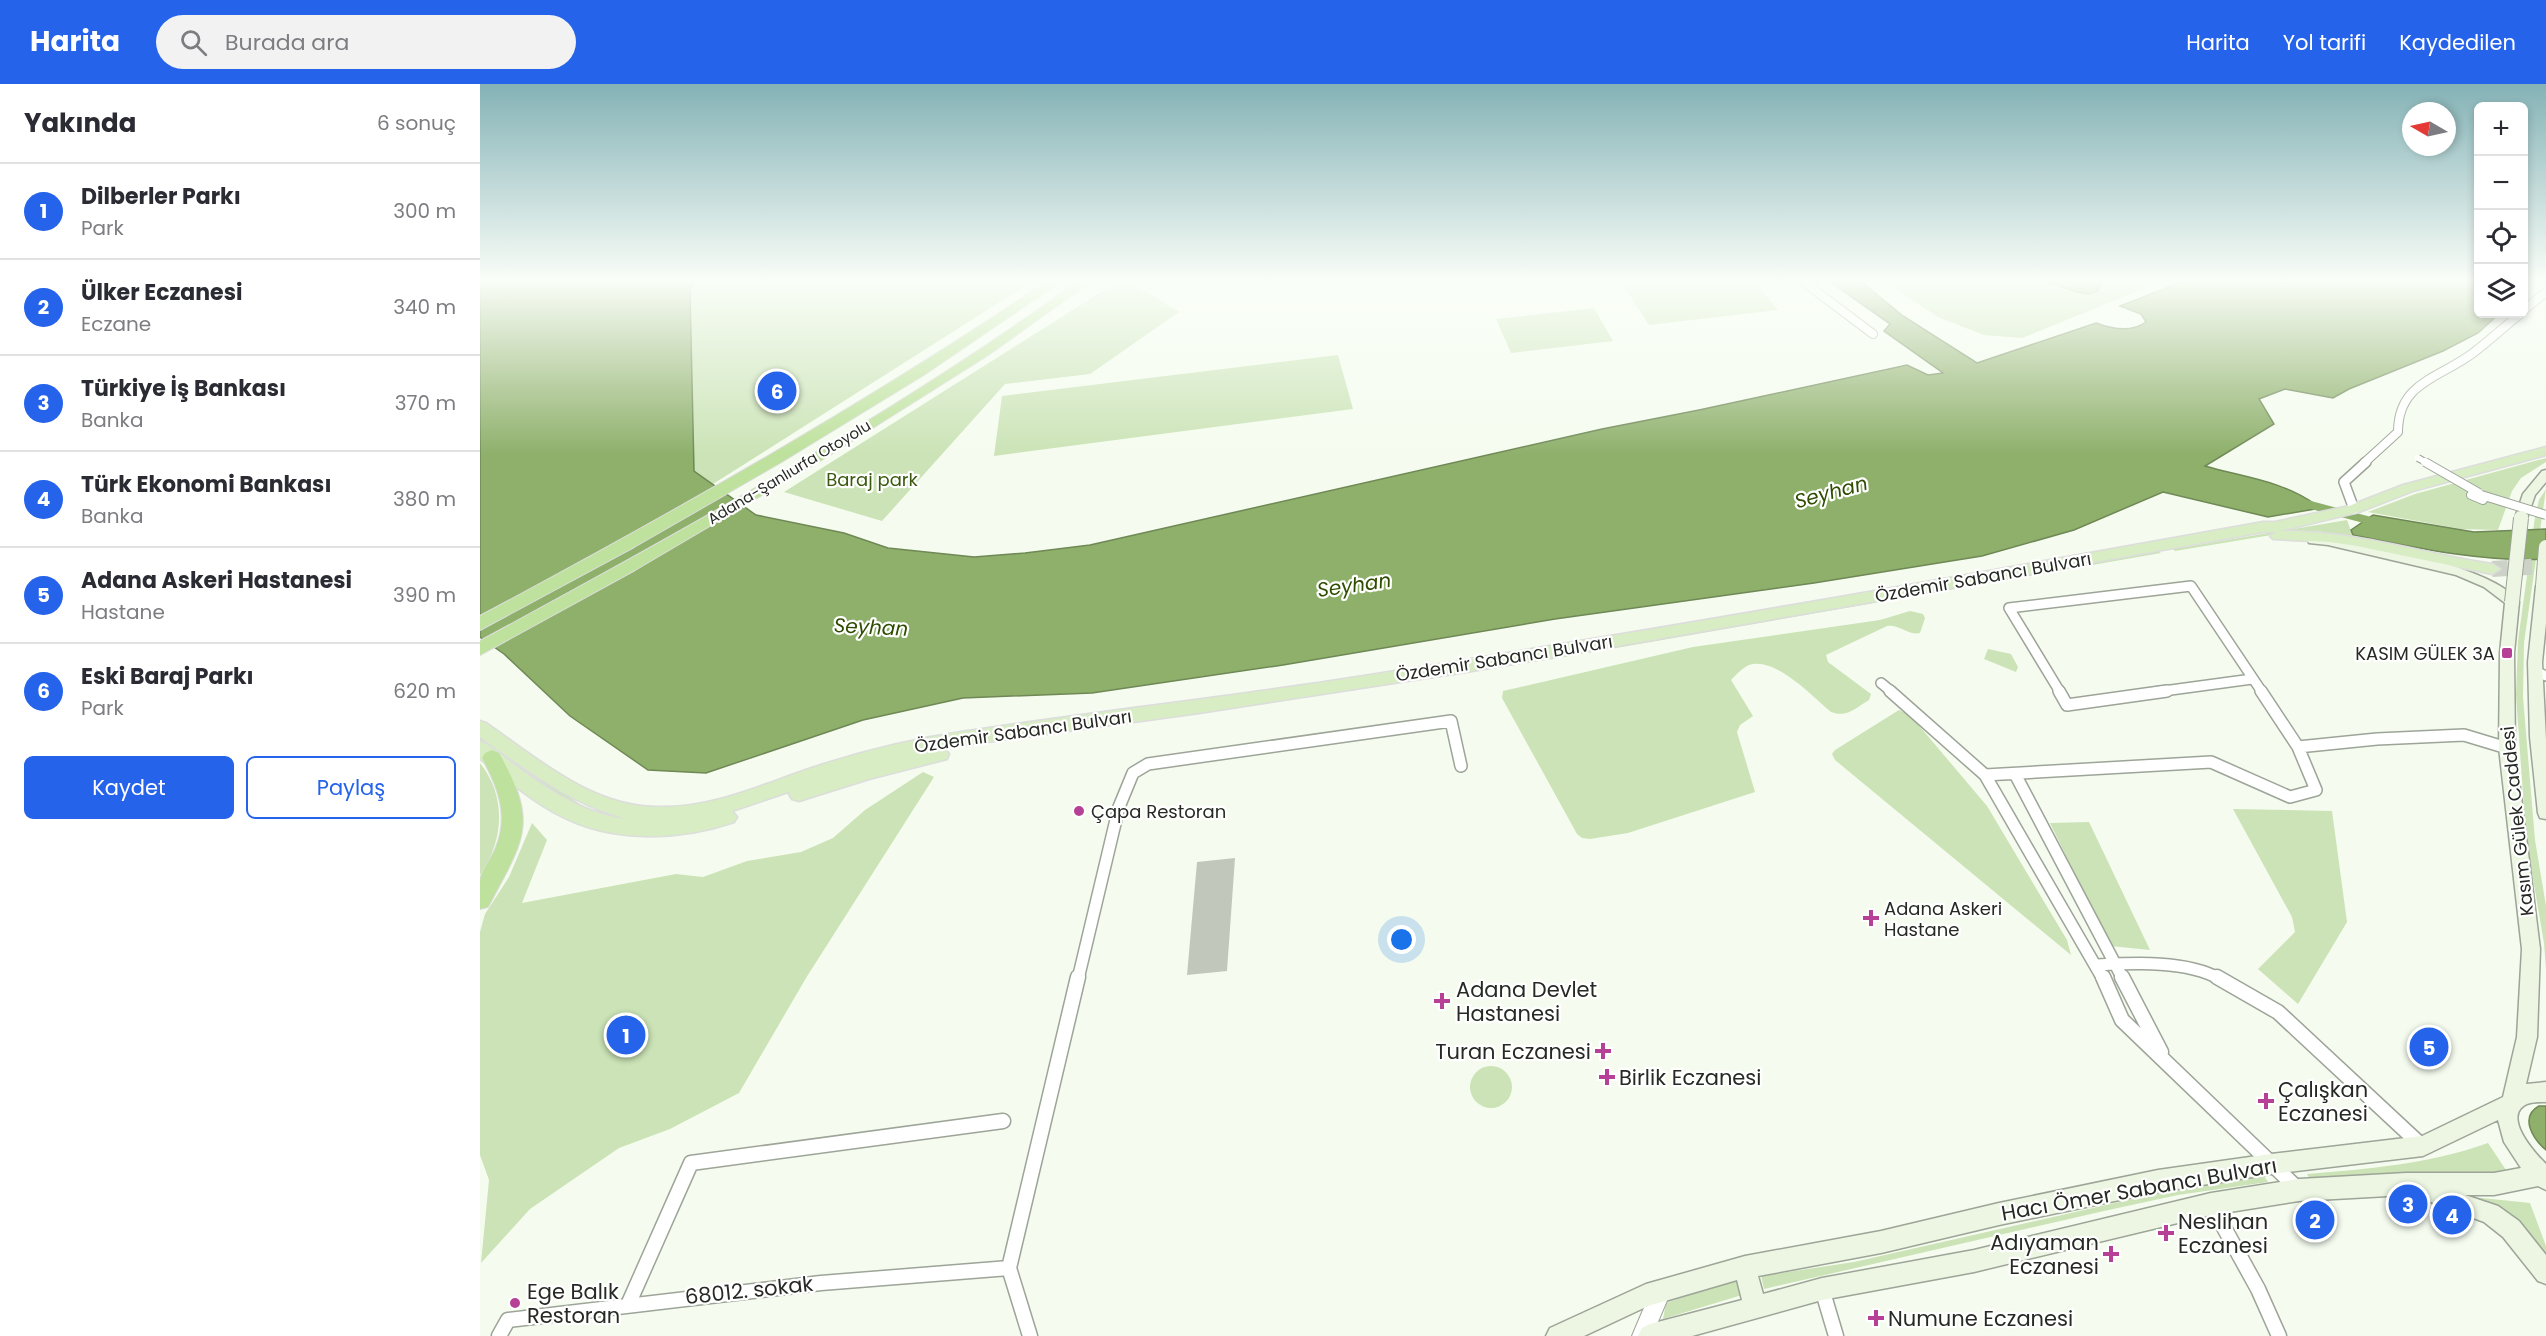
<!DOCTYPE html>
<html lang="tr">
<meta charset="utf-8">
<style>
:root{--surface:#fff;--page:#f2f2f3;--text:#2b2b33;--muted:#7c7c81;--line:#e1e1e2;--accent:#2563eb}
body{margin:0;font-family:Poppins,sans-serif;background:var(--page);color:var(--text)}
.controls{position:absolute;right:18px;top:18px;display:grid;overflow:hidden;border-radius:9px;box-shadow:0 3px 9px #0003}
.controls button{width:54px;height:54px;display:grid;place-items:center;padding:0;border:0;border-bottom:2px solid var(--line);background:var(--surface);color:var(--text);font:30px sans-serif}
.compass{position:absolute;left:1922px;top:18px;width:54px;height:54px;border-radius:50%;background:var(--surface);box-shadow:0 3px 9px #0003;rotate:279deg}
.you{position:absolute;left:922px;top:856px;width:21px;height:21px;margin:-15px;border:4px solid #fff;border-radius:50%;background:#1a73e8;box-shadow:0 0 0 9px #1a73e833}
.badge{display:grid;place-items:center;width:39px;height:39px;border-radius:50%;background:var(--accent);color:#fff;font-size:20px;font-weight:700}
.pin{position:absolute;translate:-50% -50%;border:3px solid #fff;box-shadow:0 2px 6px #0006}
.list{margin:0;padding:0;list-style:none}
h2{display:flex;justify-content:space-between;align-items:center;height:78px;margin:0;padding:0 24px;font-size:26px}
h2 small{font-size:20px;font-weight:400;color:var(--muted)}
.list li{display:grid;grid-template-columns:39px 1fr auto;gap:18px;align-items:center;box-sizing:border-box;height:96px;padding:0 24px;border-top:2px solid var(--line)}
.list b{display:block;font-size:22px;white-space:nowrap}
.list p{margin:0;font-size:20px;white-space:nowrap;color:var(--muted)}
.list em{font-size:20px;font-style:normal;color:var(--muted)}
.actions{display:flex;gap:12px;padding:18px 24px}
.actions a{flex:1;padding:14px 0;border:2px solid var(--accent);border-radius:9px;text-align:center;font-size:21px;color:var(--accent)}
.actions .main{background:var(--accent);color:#fff}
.icon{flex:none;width:33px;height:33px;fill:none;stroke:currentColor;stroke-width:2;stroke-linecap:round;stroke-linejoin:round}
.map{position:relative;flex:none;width:2066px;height:1252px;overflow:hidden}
header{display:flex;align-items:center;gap:36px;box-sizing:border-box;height:84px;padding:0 30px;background:var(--accent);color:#fff}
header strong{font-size:28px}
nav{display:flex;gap:33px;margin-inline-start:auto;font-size:21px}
.search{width:420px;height:54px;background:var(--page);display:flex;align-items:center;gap:15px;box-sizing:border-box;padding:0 21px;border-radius:33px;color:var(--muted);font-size:22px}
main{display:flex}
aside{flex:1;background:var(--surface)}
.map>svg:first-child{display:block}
.green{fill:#cbe3b6}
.water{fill:#8eb06b;stroke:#6f8856;stroke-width:1.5}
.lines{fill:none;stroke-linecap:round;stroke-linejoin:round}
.canal{fill:#8eb06b;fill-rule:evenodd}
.building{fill:#c1c8bb}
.primary-tunnel{stroke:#ccd2c7;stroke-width:16;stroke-dasharray:16 8;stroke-linecap:butt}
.minor-far3-casing{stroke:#9da498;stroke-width:10}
.minor-far2-casing{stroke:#9da498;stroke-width:12}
.minor-far1-casing{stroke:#9da498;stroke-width:14}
.minor-casing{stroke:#9da498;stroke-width:17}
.tertiary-casing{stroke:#9da498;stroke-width:2}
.secondary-casing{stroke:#9da498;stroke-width:3}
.primary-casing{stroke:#dcdddc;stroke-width:3}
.motorway-casing{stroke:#dcdddc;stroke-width:2}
.minor-far3{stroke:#fff;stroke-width:8}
.minor-far2{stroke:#fff;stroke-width:9}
.minor-far1{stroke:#fff;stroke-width:11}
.minor{stroke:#fff;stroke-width:14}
.tertiary{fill:#fff;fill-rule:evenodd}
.secondary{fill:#ecf6e2;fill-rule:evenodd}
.primary{fill:#d8edc4;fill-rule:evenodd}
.motorway{fill:#bee19d;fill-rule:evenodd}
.pedestrian-bridge-far1-casing{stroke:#9da498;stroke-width:8;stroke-linecap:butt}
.pedestrian-bridge-casing{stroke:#9da498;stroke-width:10;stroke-linecap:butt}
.secondary-bridge-casing{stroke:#9da498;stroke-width:16;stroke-linecap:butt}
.pedestrian-bridge-far1{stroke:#fff;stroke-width:6}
.pedestrian-bridge{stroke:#fff;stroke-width:8}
.secondary-bridge{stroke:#ecf6e2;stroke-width:14}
.poi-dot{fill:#b64096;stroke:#fff;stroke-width:2}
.labels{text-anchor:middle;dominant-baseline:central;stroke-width:4.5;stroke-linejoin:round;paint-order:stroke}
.far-street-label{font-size:15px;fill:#272925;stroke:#fff}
.park-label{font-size:18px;fill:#3a590f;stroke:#fff}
.street-label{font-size:18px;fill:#272925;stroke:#fff}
.poi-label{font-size:18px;fill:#272925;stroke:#fff;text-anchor:start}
.water-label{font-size:20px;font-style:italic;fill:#2f4d00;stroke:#fff}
.near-poi-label{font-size:21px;fill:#272925;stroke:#fff;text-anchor:start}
.near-street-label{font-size:21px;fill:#272925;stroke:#fff}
</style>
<header>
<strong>Harita</strong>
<div class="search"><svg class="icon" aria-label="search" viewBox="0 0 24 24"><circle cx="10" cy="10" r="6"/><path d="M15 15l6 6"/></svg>Burada ara</div>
<nav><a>Harita</a><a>Yol tarifi</a><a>Kaydedilen</a></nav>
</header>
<main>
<aside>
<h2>Yakında<small>6 sonuç</small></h2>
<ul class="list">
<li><span class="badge">1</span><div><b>Dilberler Parkı</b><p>Park</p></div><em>300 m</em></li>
<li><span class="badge">2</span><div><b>Ülker Eczanesi</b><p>Eczane</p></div><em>340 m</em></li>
<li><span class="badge">3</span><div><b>Türkiye İş Bankası</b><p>Banka</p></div><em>370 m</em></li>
<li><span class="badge">4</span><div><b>Türk Ekonomi Bankası</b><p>Banka</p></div><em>380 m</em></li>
<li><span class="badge">5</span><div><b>Adana Askeri Hastanesi</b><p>Hastane</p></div><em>390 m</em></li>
<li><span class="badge">6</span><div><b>Eski Baraj Parkı</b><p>Park</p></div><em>620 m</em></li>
</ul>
<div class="actions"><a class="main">Kaydet</a><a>Paylaş</a></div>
</aside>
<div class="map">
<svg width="2066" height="1252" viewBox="0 0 2066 1252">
<rect width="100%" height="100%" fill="#f5fcef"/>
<path class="green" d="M214 195H556L233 400 213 387 210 208Z
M642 195H646L699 228 610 290 525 300 402 437 304 408Z
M1215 195H1272L1298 226 1169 241 1144 203Z
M1400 195H1654L1670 202 1542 254 1504 251 1458 233Z
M1114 224 1133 257 1031 269 1016 235Z
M858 271 873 325 514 372 522 312Z
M2066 374V378L2041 394 2032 407 2018 446 1981 445 1888 428 1935 410Z
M2066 405 2044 559 2043 613 2055 756 2066 822V886L2064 859 2046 754 2036 611 2038 557 2055 433 2059 416Z
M1867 436 1873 453 1837 447H1815L1695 467 1693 465Z
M1678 467 1681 469 1073 575 716 630 458 665 393 680 278 719 237 731 201 738 166 740 132 736 106 729 0 656V652L110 727 135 734 168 737 202 735 238 729 278 717 332 696 393 676 459 661 718 627 1073 573Z
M1430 527 1443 530 1445 534 1440 549C1429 552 1419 540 1407 542L1346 571 1348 578 1391 610 1389 616C1375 624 1368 634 1351 628 1333 613 1295 572 1269 581 1262 584 1256 591 1251 596L1273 632 1260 641 1257 648 1275 708 1148 749 1110 755 1102 754 1097 750 1022 614 1023 607 1213 563 1400 536Z
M1508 565 1531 570 1538 583 1536 588 1504 575Z
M1419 626 1430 631 1507 722 1587 856 1591 871 1355 676 1352 670 1355 666Z
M0 679C27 713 24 756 0 791Z
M443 688 454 693 326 894 259 1009 190 1045 139 1064 50 1125 1 1179 9 1096 0 1071V848L5 830 29 793 52 739 67 756 42 819 196 790 223 793 267 777 321 768 353 754 385 726Z
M1753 725 1852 727 1867 838 1818 920 1778 885 1815 848 1812 833Z
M1609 738 1670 866 1630 862 1570 739Z
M990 1003a21 21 0 1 1 42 0a21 21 0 1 1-42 0Z
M2008 1059 2028 1089 1831 1097 1827 1090C1889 1085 1949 1080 2008 1059Z
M1784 1092 1788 1098 1698 1111 1624 1127 1284 1205 1281 1192 1374 1178 1697 1105Z
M1983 1112 2050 1119 2066 1162V1179Z
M1254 1195 1259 1196 1262 1211 1183 1235 1186 1219Z"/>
<path class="water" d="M0 195H214L210 208 214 387 276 431 364 449 408 464 494 473 545 469 610 461 1122 345 1219 326 1427 281 1448 291 1463 289 1404 247 1410 240 1346 195H1378L1423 232 1497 279 1616 239C1632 245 1651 249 1666 238L1661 230 1640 222 1709 195H1998V230H2019L1998 249 1963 267 1869 305 1853 314 1805 305 1779 315 1794 340 1725 382C1762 393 1804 397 1836 421L1835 425 1788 433 1683 408 1594 446 1502 472 1334 499 1075 535 803 581 612 609 483 614 383 636 226 689 168 686 90 632 24 570 0 553Z
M1559 195H1612L1613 197 1617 196 1620 201 1619 206 1609 210 1597 208Z
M1893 431 1994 448 2066 445V475C2003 479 1934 463 1873 451L1871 446Z
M2059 1022H2066V1066C2053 1055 2039 1033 2059 1022Z"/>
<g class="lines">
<path class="canal" d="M1816 413 1910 438 1912 441 1906 445 1812 420 1810 417 1812 414Z"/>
</g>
<path class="building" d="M755 774 747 887 707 891 717 778Z"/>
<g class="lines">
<path class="primary-tunnel" d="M2012 485 2066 482"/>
<g class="minor-far3-casing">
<path id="minor-far3" d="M1320 195 1393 250
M2044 226 2066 208
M1884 379 1918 348C1918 298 1960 294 1993 269 2009 257 2024 243 2040 230"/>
</g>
<g class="minor-far2-casing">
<path id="minor-far2" d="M1874 425 1864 398 1886 378
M2055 587 2066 592
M1401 599 1412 608
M1580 608 1529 524 1711 502 1782 608
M1676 608 1772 595"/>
</g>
<g class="minor-far1-casing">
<path id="minor-far1" d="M1410 607 1505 691 1623 895
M1579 607 1587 621 1687 607
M1781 607 1818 663
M1535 690 1643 895
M1505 691 1731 678 1810 713 1836 706 1818 663 1897 655 1984 651 2027 664
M1617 881C1654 879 1707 876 1740 895
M598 895 639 723 653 689 668 680 971 637 981 682"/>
</g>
<g class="minor-casing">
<path id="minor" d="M1623 893 1642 936 1819 1106
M1642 893 1681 968
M1737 893 1798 928 1942 1062
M1731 1120 1778 1205 1799 1252
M1342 1205 1356 1252
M148 1221 211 1079 523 1037
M19 1252 28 1236 341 1199 529 1184
M550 1252 529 1184 598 893"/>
</g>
<g class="tertiary-casing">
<path id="tertiary" d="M1181 1197 1188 1200 1191 1207 1172 1252H1152L1174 1200Z"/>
</g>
<g class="secondary-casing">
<path id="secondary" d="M2066 386V398L2055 411 2047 434 2045 437H2037L2035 434 2043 410 2062 387Z
M1834 452 1848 453C1894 464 2012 481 2039 518L2034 569 2035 664 2060 865 2057 953 2046 1000 2066 998V1018C2060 1018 2052 1018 2047 1020 2021 1032 2055 1069 2066 1080V1106L2058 1102 2014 1111H1985L2018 1122 2039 1137 2066 1171V1200L2058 1197 2023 1153 2004 1138 1932 1111H1926L1819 1117 1731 1131 1494 1188 1342 1216 1212 1252H1158L1162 1244 1170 1240 1262 1216 1257 1196 1168 1222 1104 1252H1066L1070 1244 1166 1200 1265 1172 1401 1147 1519 1119 1678 1086 1791 1070 1942 1052 2023 1013 2037 953 2042 865 2019 664 2020 569 2025 519 2004 503 1976 491 1848 461 1829 459 1828 456ZM2018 1036 2024 1058 2041 1084 2014 1089H1926L1819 1095 1731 1109 1494 1166 1342 1194 1283 1210 1278 1192 1401 1169 1519 1141 1678 1108 1791 1090 1943 1072Z
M2063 498H2066V539L2062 578 2066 656V735L2060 734 2058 729 2050 653 2048 578 2056 502Z"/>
</g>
<g class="primary-casing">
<path id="primary" d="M2066 363V371L1933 407 1879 428 1795 448H1783L1385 519 986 588 719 629 464 664 469 670 467 675 389 695 319 717 312 715 309 710 311 707 252 727 257 733 254 738C198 757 131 759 79 731 50 716 26 694 0 675V658L7 660C52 693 88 726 145 735H146C90 719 47 687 0 653V637L6 639C58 675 111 722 176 723 236 725 289 697 344 680 391 665 439 654 487 647 608 629 730 615 851 597 1162 549 1473 494 1783 438H1795L1869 422 1923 401Z
M1798 447C1871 446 1940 469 2012 480L2020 485 2012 490 1877 462 1850 458 1793 455 1790 452Z"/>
</g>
<g class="motorway-casing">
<path id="motorway" d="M570 195H585L444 291 300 379 154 463 0 546V532C195 428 387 319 570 195Z
M601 195H615L507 272 350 371 155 486 0 571V557C205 446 412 332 601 195Z
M12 666 19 669C59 740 44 755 8 823L0 825C0 816 0 806 0 797 1 786 12 774 16 763 29 731 18 703 2 674L5 669Z"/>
</g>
<use href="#minor-far3" class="minor-far3"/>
<use href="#minor-far2" class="minor-far2"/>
<use href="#minor-far1" class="minor-far1"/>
<use href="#minor" class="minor"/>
<use href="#tertiary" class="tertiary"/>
<use href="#secondary" class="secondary"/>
<use href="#primary" class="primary"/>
<use href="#motorway" class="motorway"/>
<g class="pedestrian-bridge-far1-casing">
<path id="pedestrian-bridge-far1" d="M1938 374 1947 379"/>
</g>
<g class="pedestrian-bridge-casing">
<path id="pedestrian-bridge" d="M1945 378 1999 409
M2004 413 2003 416 1991 411 1998 410 2066 431"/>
</g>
<g class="secondary-bridge-casing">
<path id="secondary-bridge" d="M2063 502 2066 463
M2032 518 2041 434"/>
</g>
<use href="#pedestrian-bridge-far1" class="pedestrian-bridge-far1"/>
<use href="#pedestrian-bridge" class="pedestrian-bridge"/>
<use href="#secondary-bridge" class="secondary-bridge"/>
</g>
<linearGradient id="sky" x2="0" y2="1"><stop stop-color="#84b2b6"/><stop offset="0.53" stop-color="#fafef8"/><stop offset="1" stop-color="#fafef8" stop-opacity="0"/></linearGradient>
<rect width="2066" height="371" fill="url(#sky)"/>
<g class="poi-dot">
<rect x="2021" y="563" width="12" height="12" rx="3"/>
<circle cx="599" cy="727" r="6"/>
<path d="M1388 825h6v6h6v6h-6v6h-6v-6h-6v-6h6z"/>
<path d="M959 908h6v6h6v6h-6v6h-6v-6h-6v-6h6z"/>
<path d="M1120 958h6v6h6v6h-6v6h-6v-6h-6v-6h6z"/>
<path d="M1124 984h6v6h6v6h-6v6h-6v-6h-6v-6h6z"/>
<path d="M1783 1008h6v6h6v6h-6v6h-6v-6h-6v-6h6z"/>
<path d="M1683 1140h6v6h6v6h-6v6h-6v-6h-6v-6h6z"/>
<path d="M1628 1161h6v6h6v6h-6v6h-6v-6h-6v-6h6z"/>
<circle cx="35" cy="1219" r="6"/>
<path d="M1393 1225h6v6h6v6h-6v6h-6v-6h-6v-6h6z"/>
</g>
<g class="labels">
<g class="far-street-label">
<text transform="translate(309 388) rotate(-31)">Adana-Şanlıurfa Otoyolu</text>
</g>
<g class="park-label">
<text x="392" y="395">Baraj park</text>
</g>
<g class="street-label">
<text transform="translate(1503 493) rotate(-10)">Özdemir Sabancı Bulvarı</text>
<text transform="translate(1024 574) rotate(-9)">Özdemir Sabancı Bulvarı</text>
<text transform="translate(543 647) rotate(-8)">Özdemir Sabancı Bulvarı</text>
<text transform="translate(2037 737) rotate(-96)">Kasım Gülek Caddesi</text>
</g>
<g class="poi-label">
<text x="2015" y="569" text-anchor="end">KASIM GÜLEK 3A</text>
<text x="611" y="727">Çapa Restoran</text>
<text x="1404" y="824">Adana Askeri<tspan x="1404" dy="21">Hastane</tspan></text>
</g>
<g class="water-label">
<text transform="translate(1351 408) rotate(-15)">Seyhan</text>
<text transform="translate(874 501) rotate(-8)">Seyhan</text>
<text transform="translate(391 543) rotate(3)">Seyhan</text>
</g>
<g class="near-poi-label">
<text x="976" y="905">Adana Devlet<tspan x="976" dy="24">Hastanesi</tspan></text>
<text x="1111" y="967" text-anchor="end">Turan Eczanesi</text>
<text x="1139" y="993">Birlik Eczanesi</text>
<text x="1798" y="1005">Çalışkan<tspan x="1798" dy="24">Eczanesi</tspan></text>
<text x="1698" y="1137">Neslihan<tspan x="1698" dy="24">Eczanesi</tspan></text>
<text x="1619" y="1158" text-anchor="end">Adıyaman<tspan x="1619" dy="24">Eczanesi</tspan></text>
<text x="47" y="1207">Ege Balık<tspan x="47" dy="24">Restoran</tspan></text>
<text x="1408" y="1234">Numune Eczanesi</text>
</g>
<g class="near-street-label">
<text transform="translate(1659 1105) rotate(-10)">Hacı Ömer Sabancı Bulvarı</text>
<text transform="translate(269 1206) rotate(-6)">68012. sokak</text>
</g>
</g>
</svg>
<div class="controls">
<button>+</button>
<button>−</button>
<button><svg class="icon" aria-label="locate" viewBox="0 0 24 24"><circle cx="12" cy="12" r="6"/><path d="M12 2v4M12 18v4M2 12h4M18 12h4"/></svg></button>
<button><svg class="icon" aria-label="layers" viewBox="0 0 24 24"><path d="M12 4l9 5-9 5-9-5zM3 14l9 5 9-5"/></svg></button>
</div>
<svg class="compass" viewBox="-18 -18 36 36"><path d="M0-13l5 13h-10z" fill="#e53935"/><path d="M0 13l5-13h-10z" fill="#7c7c81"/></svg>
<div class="you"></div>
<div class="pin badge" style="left:146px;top:951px">1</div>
<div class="pin badge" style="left:1835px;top:1136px">2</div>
<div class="pin badge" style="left:1928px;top:1120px">3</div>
<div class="pin badge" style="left:1972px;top:1131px">4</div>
<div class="pin badge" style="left:1949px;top:963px">5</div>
<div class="pin badge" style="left:297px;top:307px">6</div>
</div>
</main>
